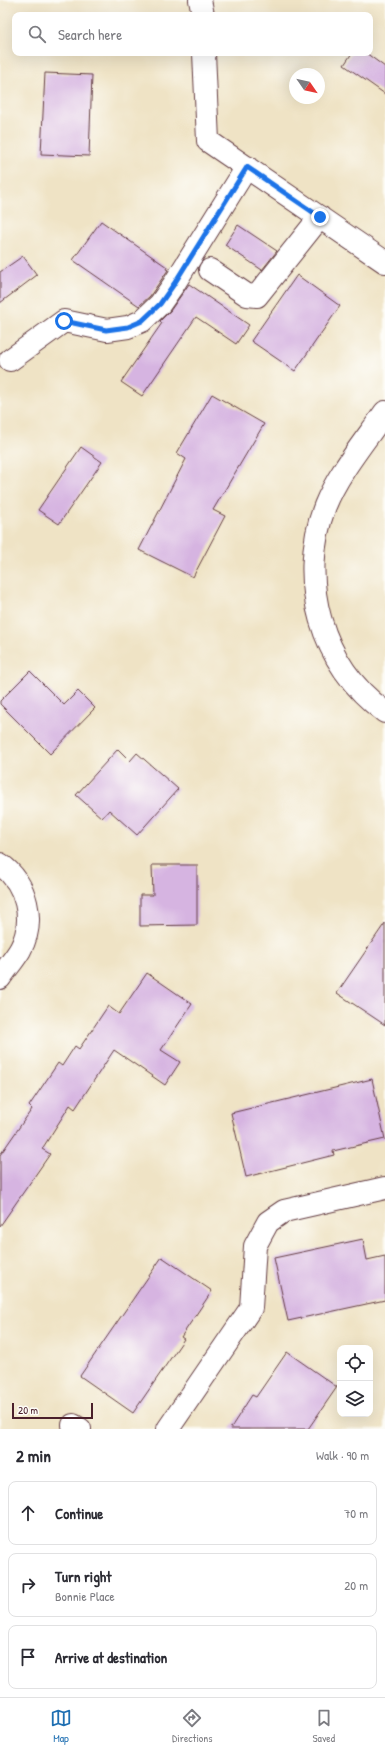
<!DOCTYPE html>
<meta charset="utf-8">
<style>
:root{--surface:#fff;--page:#f2f2f3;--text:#2b2b33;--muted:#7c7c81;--line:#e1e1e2;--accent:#1f6fb2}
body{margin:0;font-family:"Patrick Hand",sans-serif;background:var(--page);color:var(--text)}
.controls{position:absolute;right:12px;bottom:12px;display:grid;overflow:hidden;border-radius:8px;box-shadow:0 4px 16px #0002}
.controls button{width:36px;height:36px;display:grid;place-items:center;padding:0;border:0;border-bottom:1px solid var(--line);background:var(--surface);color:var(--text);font:20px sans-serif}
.compass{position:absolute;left:289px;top:68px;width:36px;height:36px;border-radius:50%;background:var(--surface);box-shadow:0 4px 16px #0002;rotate:124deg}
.scale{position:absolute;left:12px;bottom:10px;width:81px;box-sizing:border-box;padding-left:4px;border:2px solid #4a1f2b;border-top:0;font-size:11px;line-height:14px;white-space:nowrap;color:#4a1f2b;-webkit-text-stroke:3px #fdfcf7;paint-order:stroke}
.stop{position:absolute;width:12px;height:12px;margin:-9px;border:3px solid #1a73e8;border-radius:50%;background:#fff}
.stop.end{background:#1a73e8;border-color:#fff;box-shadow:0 1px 4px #0008}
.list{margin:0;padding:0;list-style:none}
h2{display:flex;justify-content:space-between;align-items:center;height:52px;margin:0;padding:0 16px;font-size:17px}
h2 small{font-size:13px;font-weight:400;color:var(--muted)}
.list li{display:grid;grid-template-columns:26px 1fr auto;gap:12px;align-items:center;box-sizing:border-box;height:64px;margin:0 8px 8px;padding:0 8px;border:1px solid var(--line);border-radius:8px}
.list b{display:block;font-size:15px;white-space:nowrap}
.list p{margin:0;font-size:13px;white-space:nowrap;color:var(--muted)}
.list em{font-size:13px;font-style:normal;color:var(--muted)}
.icon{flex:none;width:22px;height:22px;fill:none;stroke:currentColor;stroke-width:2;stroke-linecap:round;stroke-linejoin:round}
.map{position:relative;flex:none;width:385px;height:1429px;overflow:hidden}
.search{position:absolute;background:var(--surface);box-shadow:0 4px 16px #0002;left:12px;right:12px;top:12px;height:44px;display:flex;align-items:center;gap:10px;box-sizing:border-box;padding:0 14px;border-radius:8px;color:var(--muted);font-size:15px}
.sheet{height:268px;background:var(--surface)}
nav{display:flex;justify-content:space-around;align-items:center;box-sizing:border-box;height:56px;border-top:1px solid var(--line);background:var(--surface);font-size:11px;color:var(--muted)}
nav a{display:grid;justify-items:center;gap:2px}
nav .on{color:var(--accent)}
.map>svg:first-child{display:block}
.building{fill:#d6b4e1}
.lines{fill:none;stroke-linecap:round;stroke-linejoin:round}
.minor-casing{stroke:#633c42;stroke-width:24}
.minor{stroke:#fff;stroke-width:22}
.route{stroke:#1a73e8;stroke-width:5}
</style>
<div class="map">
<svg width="385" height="1429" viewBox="0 0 385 1429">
<rect width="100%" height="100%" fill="#fdfcf7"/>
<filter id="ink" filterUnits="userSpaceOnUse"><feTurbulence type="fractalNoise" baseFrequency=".025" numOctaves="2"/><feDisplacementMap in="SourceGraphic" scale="8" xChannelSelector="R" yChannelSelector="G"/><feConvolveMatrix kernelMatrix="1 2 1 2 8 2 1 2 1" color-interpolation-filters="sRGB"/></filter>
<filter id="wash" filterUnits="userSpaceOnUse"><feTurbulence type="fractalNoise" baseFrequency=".012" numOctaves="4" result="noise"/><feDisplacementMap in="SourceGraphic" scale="16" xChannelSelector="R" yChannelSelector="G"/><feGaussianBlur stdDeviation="0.9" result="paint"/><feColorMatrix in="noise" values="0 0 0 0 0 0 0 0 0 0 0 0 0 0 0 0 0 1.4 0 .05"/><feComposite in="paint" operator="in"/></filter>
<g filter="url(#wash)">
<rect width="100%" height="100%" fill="#efe3c5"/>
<g id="blocks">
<path class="building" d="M352 53H366L385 67V94L344 65Z
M45 73 92 75 89 156 41 154Z
M101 221 167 267 166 269 168 270 150 296 139 306 73 260Z
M238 225 277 251 262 270 225 245Z
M23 256 37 275 0 303V272Z
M297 275 340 306 295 371 251 341Z
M189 284 249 325 236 344 196 317 142 396 121 382 162 323 160 321 170 311Z
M212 394 264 424 213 510 225 516 193 577 139 550 186 459 177 453Z
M81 447 102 462 59 524 38 510Z
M30 671 64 705 78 691 95 708 50 754 0 704V701Z
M118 749 130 761 137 753 178 789 137 835 109 810 102 818 76 795Z
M152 865H197V925L140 926V895H153Z
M385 923V1025L337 993Z
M147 973 192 1004 161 1050 180 1062 165 1085 114 1050 75 1109 70 1105 42 1149 50 1154 0 1226V1155L32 1109 29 1106 58 1063 62 1066 75 1046 79 1049 108 1006 119 1014Z
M372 1079 385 1139 333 1151 334 1155 246 1177 231 1113Z
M363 1239 367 1260 385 1256V1300L288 1321 274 1258Z
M162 1257 212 1291 181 1337 184 1339 133 1413 80 1376Z
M287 1352 337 1387 308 1429H230L252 1395 256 1397Z"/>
</g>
</g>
<g filter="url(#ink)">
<use href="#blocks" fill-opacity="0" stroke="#633c42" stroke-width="1"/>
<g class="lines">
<g class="minor-casing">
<path id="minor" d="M200 0 203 15
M204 53 208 141 385 262
M210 270 247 295 257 296 320 217
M10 360 64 321 107 330 128 327 142 321 160 304 174 284 247 167
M385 412C365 441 338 473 325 506 297 580 321 666 385 712
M0 864C27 883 36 921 20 950 14 960 6 969 0 978
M73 1425 80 1429
M168 1429 251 1308 255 1246 268 1222 284 1211 385 1188"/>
</g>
<use href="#minor" class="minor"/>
</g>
</g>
<g class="lines" filter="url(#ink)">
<path class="route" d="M64 321 106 330 128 327 142 321 160 304 174 284 247 167 320 217"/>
</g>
</svg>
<div class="controls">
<button><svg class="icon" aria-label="locate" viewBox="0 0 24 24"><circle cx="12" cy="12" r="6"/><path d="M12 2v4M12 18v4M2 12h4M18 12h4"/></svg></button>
<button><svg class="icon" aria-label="layers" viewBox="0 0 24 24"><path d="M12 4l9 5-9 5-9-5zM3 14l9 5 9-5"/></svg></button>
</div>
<svg class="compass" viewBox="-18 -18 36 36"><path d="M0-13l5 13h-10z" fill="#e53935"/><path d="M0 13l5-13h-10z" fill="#7c7c81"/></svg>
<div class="scale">20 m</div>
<div class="stop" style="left:64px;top:321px"></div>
<div class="stop end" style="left:320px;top:217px"></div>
<div class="search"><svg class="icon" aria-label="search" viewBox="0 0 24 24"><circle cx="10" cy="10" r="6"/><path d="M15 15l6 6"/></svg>Search here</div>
</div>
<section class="sheet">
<h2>2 min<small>Walk · 90 m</small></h2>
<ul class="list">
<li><svg class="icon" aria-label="ahead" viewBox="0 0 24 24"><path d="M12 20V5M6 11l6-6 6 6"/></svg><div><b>Continue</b></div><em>70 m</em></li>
<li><svg class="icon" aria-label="right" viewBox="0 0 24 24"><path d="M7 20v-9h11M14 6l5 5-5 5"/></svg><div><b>Turn right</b><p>Bonnie Place</p></div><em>20 m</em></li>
<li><svg class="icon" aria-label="arrive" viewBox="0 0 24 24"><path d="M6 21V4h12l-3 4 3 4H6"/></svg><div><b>Arrive at destination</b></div></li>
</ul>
</section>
<nav>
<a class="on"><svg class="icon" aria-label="map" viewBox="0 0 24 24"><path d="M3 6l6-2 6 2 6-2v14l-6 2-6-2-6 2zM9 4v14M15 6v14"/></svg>Map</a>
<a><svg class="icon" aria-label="directions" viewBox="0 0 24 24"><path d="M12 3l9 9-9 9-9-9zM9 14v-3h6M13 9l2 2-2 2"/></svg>Directions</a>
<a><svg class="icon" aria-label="saved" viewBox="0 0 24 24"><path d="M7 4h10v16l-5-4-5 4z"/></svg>Saved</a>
</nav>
